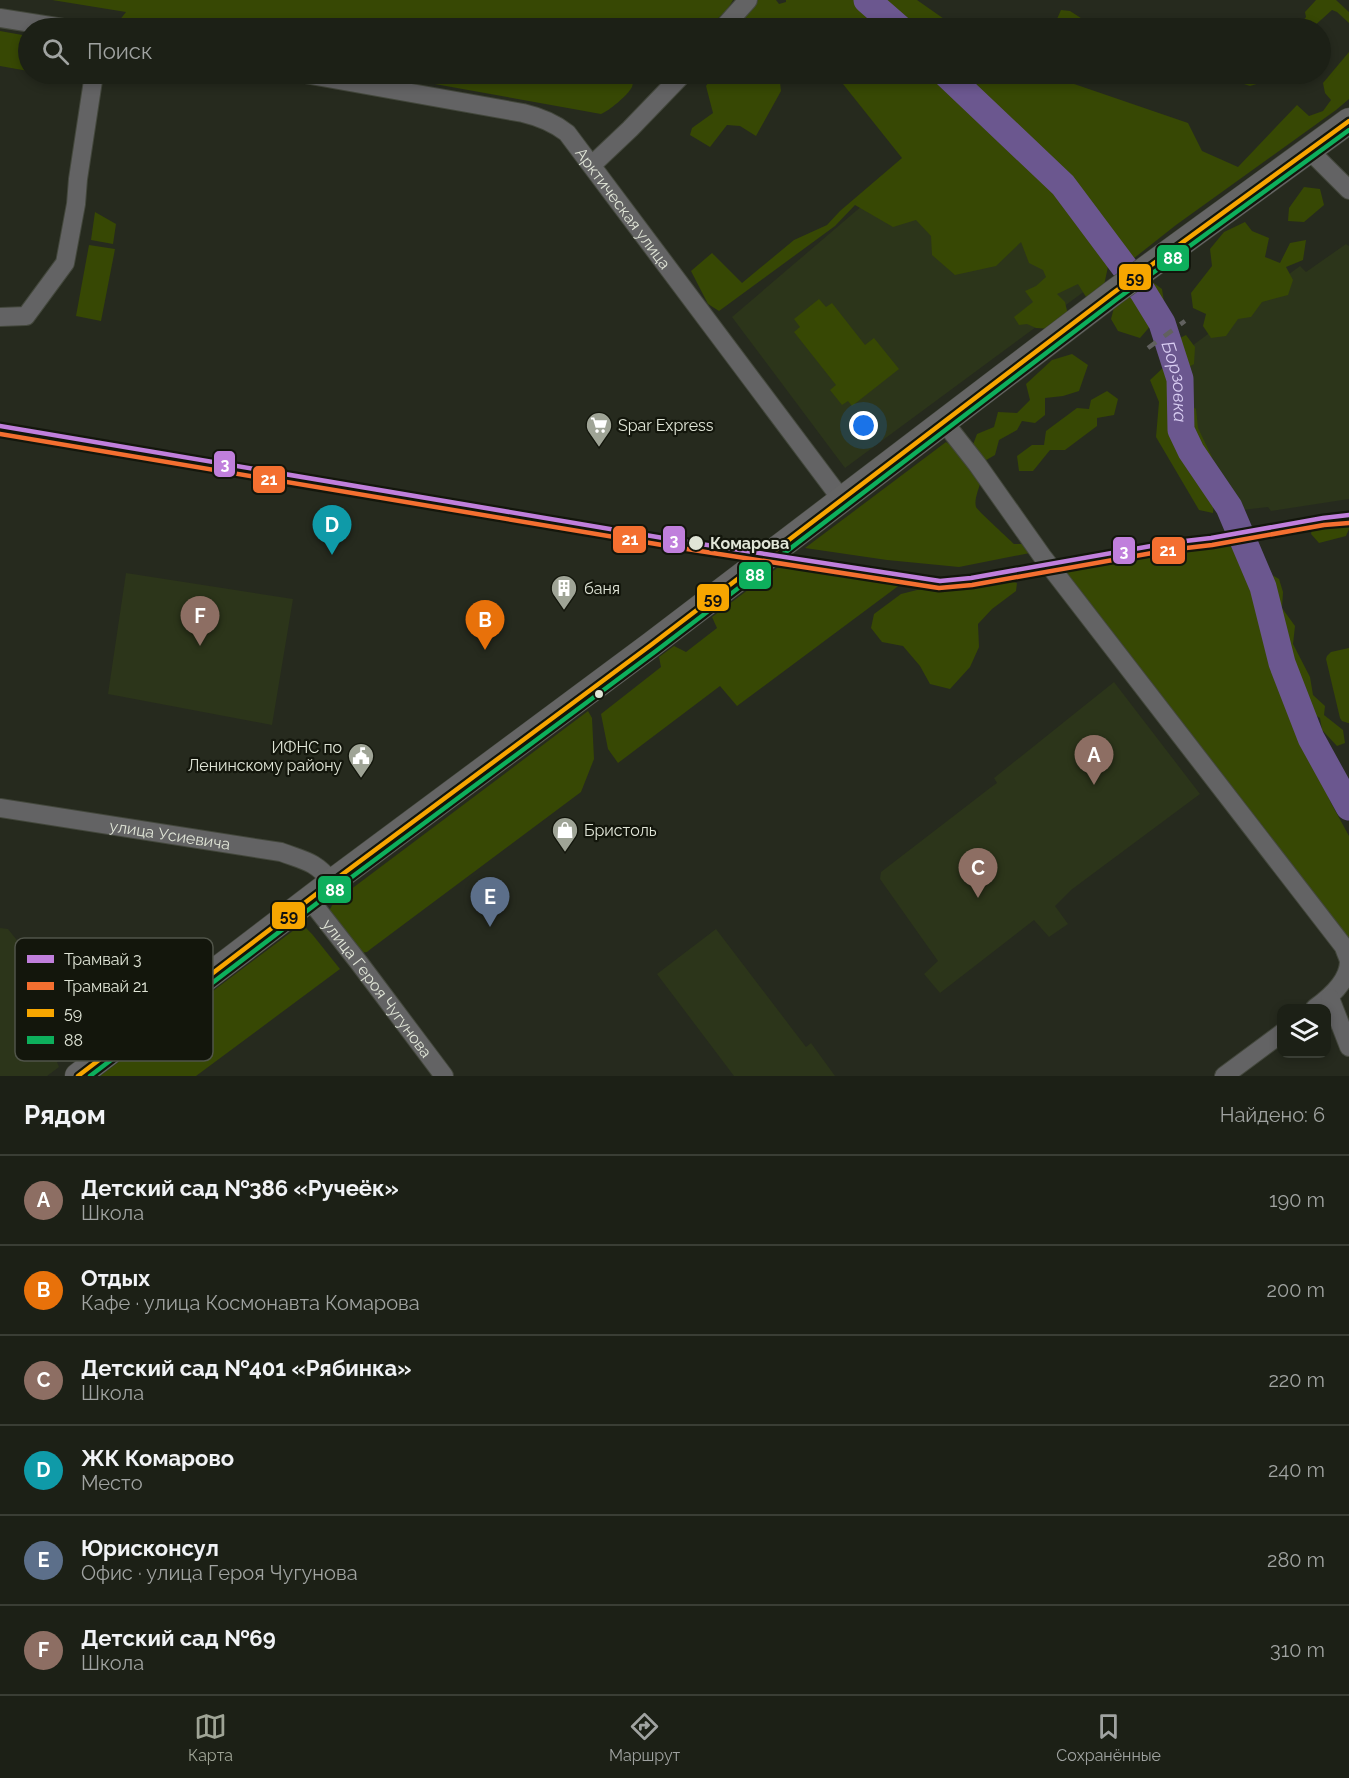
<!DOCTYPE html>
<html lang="ru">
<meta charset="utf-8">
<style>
:root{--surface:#1c2016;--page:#292d23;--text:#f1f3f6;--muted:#a0a3a1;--line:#3a3e35;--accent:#9fa496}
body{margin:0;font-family:Raleway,sans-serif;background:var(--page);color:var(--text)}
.controls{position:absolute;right:18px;bottom:18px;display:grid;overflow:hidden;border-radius:12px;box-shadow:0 3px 9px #0003}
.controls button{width:54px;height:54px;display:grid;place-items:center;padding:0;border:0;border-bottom:2px solid var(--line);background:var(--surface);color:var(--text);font:30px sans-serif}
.you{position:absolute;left:864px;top:426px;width:21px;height:21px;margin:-15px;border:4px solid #fff;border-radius:50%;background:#1a73e8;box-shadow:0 0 0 9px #1a73e833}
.badge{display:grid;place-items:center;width:39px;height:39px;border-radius:50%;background:var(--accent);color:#fff;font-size:20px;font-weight:700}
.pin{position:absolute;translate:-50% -50px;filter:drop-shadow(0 2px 3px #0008)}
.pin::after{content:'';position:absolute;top:32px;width:21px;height:18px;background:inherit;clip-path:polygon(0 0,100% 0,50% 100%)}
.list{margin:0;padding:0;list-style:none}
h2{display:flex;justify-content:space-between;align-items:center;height:78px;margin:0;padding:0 24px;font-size:26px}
h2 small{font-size:20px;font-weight:400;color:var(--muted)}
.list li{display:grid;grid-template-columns:39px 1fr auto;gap:18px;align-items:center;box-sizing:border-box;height:90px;padding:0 24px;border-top:2px solid var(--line)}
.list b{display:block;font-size:22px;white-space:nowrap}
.list p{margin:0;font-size:20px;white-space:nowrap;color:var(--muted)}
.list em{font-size:20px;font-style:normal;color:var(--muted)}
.icon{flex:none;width:33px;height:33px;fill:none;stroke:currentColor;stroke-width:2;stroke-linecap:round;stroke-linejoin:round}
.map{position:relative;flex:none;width:1349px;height:1076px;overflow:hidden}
.search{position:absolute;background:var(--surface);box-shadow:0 3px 9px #0003;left:18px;right:18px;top:18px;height:66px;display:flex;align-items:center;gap:15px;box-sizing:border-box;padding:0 21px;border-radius:33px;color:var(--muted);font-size:22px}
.sheet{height:618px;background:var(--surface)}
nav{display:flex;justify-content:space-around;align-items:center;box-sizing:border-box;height:84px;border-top:2px solid var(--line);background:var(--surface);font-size:16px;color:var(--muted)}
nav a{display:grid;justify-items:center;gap:3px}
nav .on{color:var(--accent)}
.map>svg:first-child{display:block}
.built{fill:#2c351a}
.green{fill:#374804}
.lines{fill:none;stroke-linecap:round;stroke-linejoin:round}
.river{stroke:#6b578f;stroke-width:27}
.street-casing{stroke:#43473c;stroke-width:20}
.secondary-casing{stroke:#43473c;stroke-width:27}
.street{stroke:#636364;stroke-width:18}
.secondary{stroke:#656565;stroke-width:26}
.rail{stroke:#61615f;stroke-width:4.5;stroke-dasharray:10 10;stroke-linecap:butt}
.bus-1-casing{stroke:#13160c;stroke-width:9}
.bus-2-casing{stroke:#13160c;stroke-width:9}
.bus-1{stroke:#f7a600;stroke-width:4.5}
.bus-2{stroke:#0daf5c;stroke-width:4.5}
.tram-1-casing{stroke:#13160c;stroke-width:9}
.tram-2-casing{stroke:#13160c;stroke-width:9}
.tram-1{stroke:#c07fdc;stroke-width:4.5}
.tram-2{stroke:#f46f30;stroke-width:4.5}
.stop-dot{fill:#e0e5d7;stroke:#13160c;stroke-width:2}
.labels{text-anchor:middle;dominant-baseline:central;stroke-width:4.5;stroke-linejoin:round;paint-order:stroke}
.street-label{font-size:16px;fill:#e0e5d7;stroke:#13160c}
.poi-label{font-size:16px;fill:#e0e5d7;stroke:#13160c;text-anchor:start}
.stop-label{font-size:16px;font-weight:bold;fill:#e0e5d7;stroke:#13160c;text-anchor:start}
.water-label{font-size:18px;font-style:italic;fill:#d9cdf2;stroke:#13160c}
.key{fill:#13160c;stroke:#505449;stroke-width:1.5}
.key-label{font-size:16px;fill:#e0e5d7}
.line-badge{stroke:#13160c;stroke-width:2}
.badge-label{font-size:16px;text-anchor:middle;font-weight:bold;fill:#fff}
.pale-badge-label{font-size:16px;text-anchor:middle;font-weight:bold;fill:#111}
</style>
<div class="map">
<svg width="1349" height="1076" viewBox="0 0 1349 1076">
<rect width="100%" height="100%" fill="#262a1e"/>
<path class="built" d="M939 140 1097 282 845 468 732 317Z
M1346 244 1349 246V499L1271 511 1268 507 1242 510 1197 445 1190 422 1192 381 1181 354 1300 266 1306 272Z
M126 573 293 599 272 725 108 694Z
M1114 682 1200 794 1071 890 1055 906 1068 924 1049 937 1034 920 940 993 924 974 938 961 880 879 881 872 990 788 997 783 994 778Z
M0 928 8 929 35 963 27 970 85 1042 57 1062 59 1067 47 1076H0Z
M716 929 806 1047 811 1043 835 1076H734L657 974Z"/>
<path class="green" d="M52 0H733L727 10 707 28 681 26 679 28H131L115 26 126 12Z
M754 0H776L779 4 786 2V0H917L957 28H736L746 9Z
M1316 0H1336L1349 12V23L1337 12 1332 10 1312 28H1299L1298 27 1306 17 1305 12Z
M1061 10 1070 11 1084 20 1083 28 1067 24 1057 19Z
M0 31 28 36V71L0 66Z
M1349 52V99L1336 110 1176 225 1133 259 1123 254 1109 262 1103 290 1086 297 1078 284 1057 294 1065 302 1068 315 1053 329 1036 328 1027 324 1019 325 1014 317 1033 302 1025 291 1036 286 1046 277 1043 270 1029 263 1021 242 996 266 955 275 932 255 931 236 916 220 893 227 855 205 835 226 719 311 708 304 691 271 712 253 742 283 794 240 827 225 840 211 902 158 835 74H1045L1188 123 1202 151 1238 167 1297 105 1309 116 1323 111 1331 100 1325 93 1323 83Z
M379 74H637C632 79 634 81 632 87 628 95 609 111 601 114Z
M709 74H779L781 91 756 136 740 126 727 125 710 147 690 135 692 128 713 113 706 86 710 80Z
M1214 74H1265L1263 82 1250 86Z
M1304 187 1320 189 1324 205 1304 222 1288 221 1289 208Z
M95 212 116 224 113 244 91 240Z
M1245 222 1252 231 1269 238 1265 257 1280 263 1290 243 1306 240 1303 260 1286 267 1293 280 1288 295 1262 302 1251 317 1238 319 1226 336 1211 338 1203 326 1206 314 1193 308 1191 293 1212 266 1210 249 1224 232Z
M89 245 115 249 101 321 76 316Z
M1147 278 1162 289 1165 309 1140 338 1118 331 1111 319 1116 300Z
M819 299 826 307 832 303 865 345 874 338 899 369 852 406 848 401 842 405 830 390 836 385 794 332 800 327 794 319Z
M1186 335 1195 347 1194 364 1171 377 1176 390 1173 433 1214 500 1213 513 1199 510 1156 437 1159 402 1150 380 1165 366 1166 345Z
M1072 354 1088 365 1079 391 1063 396 1045 398V415L1035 423 1022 421 1017 430 999 440 995 455 981 463 971 450 977 434 994 427 998 412 1017 413 1030 400 1026 384 1052 360Z
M1107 391 1118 399 1114 415 1097 418V426L1065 450H1050L1033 471H1019L1017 456 1032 445H1044L1046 431 1077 408 1089 409 1091 400Z
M1187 402 1196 409 1198 428 1212 457 1201 455 1197 446 1184 439 1179 418Z
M946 442 958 450 980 484C978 491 974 500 976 507 977 510 1009 539 1014 544H1024L1030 553 959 567 887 560 805 548Z
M1343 517 1349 521V529L1346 536 1319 543 1311 534 1313 524Z
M1236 545 1250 583 1272 666 1308 753 1331 803 1349 836V947L1055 568Z
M781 565 905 581 737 706 720 686 618 763 608 749 601 714 661 667 659 657 674 646 686 652 717 628 712 617Z
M1272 575 1279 579 1283 592 1282 608 1295 626 1293 644 1310 677 1313 695 1325 706 1324 715 1343 730 1345 743 1337 746 1322 730 1320 718 1308 711V696C1295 685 1288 664 1291 647L1284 644 1277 623 1279 609 1271 594 1269 583Z
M1002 579 1017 583 1016 591 992 609 978 624 979 647 970 667 950 689 930 684 920 666 903 646 882 642 871 628 874 614 901 594 917 590 974 587Z
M1349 648V723H1348L1342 721 1340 718 1326 659 1327 656 1331 652Z
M588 711 592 718 594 759 581 792 372 948 367 952 361 953 330 914V909L334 902Z
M302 924 312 934 340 969 196 1076H100Z"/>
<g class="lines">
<g class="river">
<path d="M867 0 899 28"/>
<path id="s1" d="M946 74 1063 185 1143 292 1162 323 1180 379 1181 430 1191 451 1229 507 1263 587 1282 663 1311 738 1349 807"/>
</g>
<g class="street-casing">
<g id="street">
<path d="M0 18 63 28"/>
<path d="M723 28 748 0"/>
<path id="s2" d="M305 74 523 113C540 117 553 122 567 133L842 500"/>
<path d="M1309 150 1349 190"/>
<path d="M592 165 630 129 683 74"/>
<path d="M0 317 26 316 65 263 76 204 78 179 94 74"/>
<path d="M944 422 977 464 1042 556 1344 947C1345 951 1348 957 1349 961 1349 981 1329 998 1315 1008"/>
<path id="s3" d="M0 808 281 852C305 861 315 861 332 882"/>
<path id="s4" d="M310 900 360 964 444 1076"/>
<path d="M1330 998 1349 1047"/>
<path d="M1224 1076 1282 1033"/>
</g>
</g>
<g class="secondary-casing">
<path id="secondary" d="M78 1076 332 882 651 645 1113 293 1349 121"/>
</g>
<use href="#street" class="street"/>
<use href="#secondary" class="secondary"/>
<path class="rail" d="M1148 348 1185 321"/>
<g class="bus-1-casing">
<path id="bus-1" d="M78 1076 332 882 651 645 1113 293 1349 121"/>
</g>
<g class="bus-2-casing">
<path id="bus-2" d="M90 1076 337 888 656 651 1117 299 1349 130"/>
</g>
<use href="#bus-1" class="bus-1"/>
<use href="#bus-2" class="bus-2"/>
<g class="tram-1-casing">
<path id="tram-1" d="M0 426 675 540 940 581 971 578 1168 543 1211 538 1323 518 1349 515"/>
</g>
<g class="tram-2-casing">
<path id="tram-2" d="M0 434 674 547 939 588 972 585 1169 550 1212 545 1324 525 1349 523"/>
</g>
<use href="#tram-1" class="tram-1"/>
<use href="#tram-2" class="tram-2"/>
</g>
<defs>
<g id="supermarket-pin" transform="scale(1.35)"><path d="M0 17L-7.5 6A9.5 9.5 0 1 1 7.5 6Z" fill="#9fa496" stroke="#13160c"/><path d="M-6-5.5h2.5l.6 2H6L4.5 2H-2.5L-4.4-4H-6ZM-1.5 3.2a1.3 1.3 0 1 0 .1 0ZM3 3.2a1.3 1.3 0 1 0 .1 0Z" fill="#fff"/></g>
<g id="building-pin" transform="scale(1.35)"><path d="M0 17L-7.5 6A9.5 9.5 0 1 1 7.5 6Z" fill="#9fa496" stroke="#13160c"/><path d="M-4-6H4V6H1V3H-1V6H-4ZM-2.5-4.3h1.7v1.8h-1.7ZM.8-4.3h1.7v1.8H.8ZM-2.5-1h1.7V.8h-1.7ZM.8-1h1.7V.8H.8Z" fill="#fff"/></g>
<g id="civic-pin" transform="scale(1.35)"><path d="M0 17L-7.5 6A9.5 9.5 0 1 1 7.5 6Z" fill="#9fa496" stroke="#13160c"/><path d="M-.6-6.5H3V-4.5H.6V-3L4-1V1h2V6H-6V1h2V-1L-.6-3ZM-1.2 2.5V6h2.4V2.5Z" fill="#fff"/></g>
<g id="shop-pin" transform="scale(1.35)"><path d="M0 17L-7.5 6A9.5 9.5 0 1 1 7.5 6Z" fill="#9fa496" stroke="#13160c"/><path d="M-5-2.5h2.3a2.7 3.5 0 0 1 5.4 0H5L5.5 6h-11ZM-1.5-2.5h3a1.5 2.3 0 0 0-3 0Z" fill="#fff"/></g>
</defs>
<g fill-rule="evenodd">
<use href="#supermarket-pin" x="599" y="425"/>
<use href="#building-pin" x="564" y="588"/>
<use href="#civic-pin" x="361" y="756"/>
<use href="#shop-pin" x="565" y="830"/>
</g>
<g class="stop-dot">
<circle cx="696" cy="543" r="8"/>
<circle cx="599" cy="694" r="5"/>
</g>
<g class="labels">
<g class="street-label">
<text stroke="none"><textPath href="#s2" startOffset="364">Арктическая улица</textPath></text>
<text stroke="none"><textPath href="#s3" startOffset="172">улица Усиевича</textPath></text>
<text stroke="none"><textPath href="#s4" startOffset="111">улица Героя Чугунова</textPath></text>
</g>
<g class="poi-label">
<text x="618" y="425">Spar Express</text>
<text x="584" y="588">баня</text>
<text x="342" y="747" text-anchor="end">ИФНС по<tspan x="342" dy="18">Ленинскому району</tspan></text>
<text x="584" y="830">Бристоль</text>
</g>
<g class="stop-label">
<text x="710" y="543">Комарова</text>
</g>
<g class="water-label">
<text stroke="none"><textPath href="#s1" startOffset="392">Борзовка</textPath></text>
</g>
</g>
<rect x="15" y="938" width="198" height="123" rx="9" class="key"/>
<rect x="27" y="955" width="27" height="8" fill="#c07fdc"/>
<rect x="27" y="982" width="27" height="8" fill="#f46f30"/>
<rect x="27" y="1009" width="27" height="8" fill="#f7a600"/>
<rect x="27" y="1036" width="27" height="8" fill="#0daf5c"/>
<g class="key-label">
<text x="64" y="965">Трамвай 3</text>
<text x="64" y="992">Трамвай 21</text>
<text x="64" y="1019">59</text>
<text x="64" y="1046">88</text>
</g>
<g class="line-badge">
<rect x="1156" y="244" width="34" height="28" rx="6" fill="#0daf5c"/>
<rect x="1118" y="263" width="34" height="28" rx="6" fill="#f7a600"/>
<rect x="213" y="450" width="23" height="28" rx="6" fill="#c07fdc"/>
<rect x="252" y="465" width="34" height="29" rx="6" fill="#f46f30"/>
<rect x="612" y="525" width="35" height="29" rx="6" fill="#f46f30"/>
<rect x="662" y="525" width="24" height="29" rx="6" fill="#c07fdc"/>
<rect x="1151" y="536" width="35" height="29" rx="6" fill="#f46f30"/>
<rect x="1112" y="536" width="24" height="29" rx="6" fill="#c07fdc"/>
<rect x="738" y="561" width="34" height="29" rx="6" fill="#0daf5c"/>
<rect x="696" y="583" width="34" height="29" rx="6" fill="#f7a600"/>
<rect x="317" y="875" width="35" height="29" rx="6" fill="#0daf5c"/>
<rect x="271" y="901" width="35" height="29" rx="6" fill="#f7a600"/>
</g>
<g class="badge-label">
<text x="1173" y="264">88</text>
<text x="225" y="470">3</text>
<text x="269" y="485">21</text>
<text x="630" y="545">21</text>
<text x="674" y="546">3</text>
<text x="1168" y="556">21</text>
<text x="1124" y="557">3</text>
<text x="755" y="581">88</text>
<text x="335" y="896">88</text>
</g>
<g class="pale-badge-label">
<text x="1135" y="283">59</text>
<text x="713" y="604">59</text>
<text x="289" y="921">59</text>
</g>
</svg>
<div class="controls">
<button><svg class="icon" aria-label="layers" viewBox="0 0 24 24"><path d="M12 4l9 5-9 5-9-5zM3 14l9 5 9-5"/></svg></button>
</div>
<div class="you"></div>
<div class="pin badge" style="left:1094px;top:785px;background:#8d6e63">A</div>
<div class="pin badge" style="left:485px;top:650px;background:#e8710a">B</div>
<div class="pin badge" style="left:978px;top:898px;background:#8d6e63">C</div>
<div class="pin badge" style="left:332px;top:555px;background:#0f9aa8">D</div>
<div class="pin badge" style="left:490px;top:927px;background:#5c6f8a">E</div>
<div class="pin badge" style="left:200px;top:646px;background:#8d6e63">F</div>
<div class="search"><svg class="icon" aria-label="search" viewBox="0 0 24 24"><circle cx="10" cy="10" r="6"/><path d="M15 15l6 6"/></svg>Поиск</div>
</div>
<section class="sheet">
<h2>Рядом<small>Найдено: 6</small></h2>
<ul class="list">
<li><span class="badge" style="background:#8d6e63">A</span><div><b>Детский сад №386 «Ручеёк»</b><p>Школа</p></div><em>190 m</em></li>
<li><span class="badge" style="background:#e8710a">B</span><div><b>Отдых</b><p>Кафе · улица Космонавта Комарова</p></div><em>200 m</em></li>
<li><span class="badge" style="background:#8d6e63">C</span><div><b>Детский сад №401 «Рябинка»</b><p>Школа</p></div><em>220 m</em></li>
<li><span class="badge" style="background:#0f9aa8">D</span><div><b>ЖК Комарово</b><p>Место</p></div><em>240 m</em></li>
<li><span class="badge" style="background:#5c6f8a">E</span><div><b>Юрисконсул</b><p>Офис · улица Героя Чугунова</p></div><em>280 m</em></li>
<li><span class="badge" style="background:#8d6e63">F</span><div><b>Детский сад №69</b><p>Школа</p></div><em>310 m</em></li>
</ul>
</section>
<nav>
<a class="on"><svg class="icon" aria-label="map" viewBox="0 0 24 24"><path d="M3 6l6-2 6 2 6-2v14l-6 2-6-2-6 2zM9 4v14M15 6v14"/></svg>Карта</a>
<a><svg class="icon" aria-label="directions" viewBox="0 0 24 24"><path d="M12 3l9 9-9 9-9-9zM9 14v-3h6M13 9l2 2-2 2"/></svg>Маршрут</a>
<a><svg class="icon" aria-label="saved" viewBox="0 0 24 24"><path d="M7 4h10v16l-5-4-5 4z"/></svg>Сохранённые</a>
</nav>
